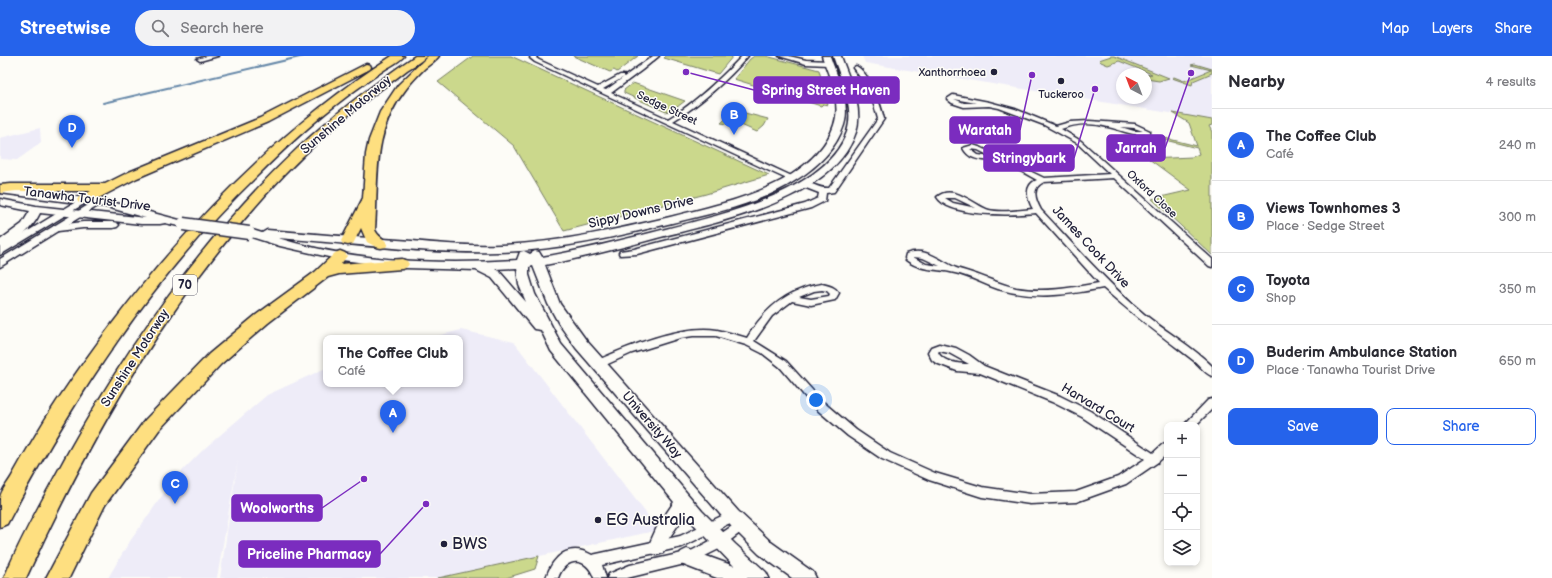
<!DOCTYPE html>
<meta charset="utf-8">
<style>
:root{--surface:#fff;--page:#f2f2f3;--text:#2b2b33;--muted:#7c7c81;--line:#e1e1e2;--accent:#2563eb}
body{margin:0;font-family:"Balsamiq Sans",sans-serif;background:var(--page);color:var(--text)}
.controls{position:absolute;right:12px;bottom:12px;display:grid;overflow:hidden;border-radius:8px;box-shadow:0 2px 6px #0003}
.controls button{width:36px;height:36px;display:grid;place-items:center;padding:0;border:0;border-bottom:1px solid var(--line);background:var(--surface);color:var(--text);font:20px sans-serif}
.compass{position:absolute;left:1116px;top:12px;width:36px;height:36px;border-radius:50%;background:var(--surface);box-shadow:0 2px 6px #0003;rotate:318deg}
.you{position:absolute;left:816px;top:344px;width:14px;height:14px;margin:-10px;border:3px solid #fff;border-radius:50%;background:#1a73e8;box-shadow:0 0 0 6px #1a73e833}
.badge{display:grid;place-items:center;width:26px;height:26px;border-radius:50%;background:var(--accent);color:#fff;font-size:13px;font-weight:700}
.pin{position:absolute;translate:-50% -33px;filter:drop-shadow(0 1px 2px #0008)}
.pin::after{content:'';position:absolute;top:21px;width:14px;height:12px;background:inherit;clip-path:polygon(0 0,100% 0,50% 100%)}
.popup{position:absolute;left:323px;top:279px;width:140px;height:52px;box-sizing:border-box;display:grid;place-content:center;border-radius:8px;background:var(--surface);filter:drop-shadow(0 1px 3px #0005);font-size:13px;white-space:nowrap;color:var(--muted)}
.popup b{font-size:15px;color:var(--text)}
.popup::after{content:'';position:absolute;left:50%;top:100%;margin-left:-8px;border:8px solid transparent;border-top-color:var(--surface)}
.list{margin:0;padding:0;list-style:none}
h2{display:flex;justify-content:space-between;align-items:center;height:52px;margin:0;padding:0 16px;font-size:17px}
h2 small{font-size:13px;font-weight:400;color:var(--muted)}
.list li{display:grid;grid-template-columns:26px 1fr auto;gap:12px;align-items:center;box-sizing:border-box;height:72px;padding:0 16px;border-top:1px solid var(--line)}
.list b{display:block;font-size:15px;white-space:nowrap}
.list p{margin:0;font-size:13px;white-space:nowrap;color:var(--muted)}
.list em{font-size:13px;font-style:normal;color:var(--muted)}
.actions{display:flex;gap:8px;padding:12px 16px}
.actions a{flex:1;padding:9px 0;border:1px solid var(--accent);border-radius:8px;text-align:center;font-size:14px;color:var(--accent)}
.actions .main{background:var(--accent);color:#fff}
.icon{flex:none;width:22px;height:22px;fill:none;stroke:currentColor;stroke-width:2;stroke-linecap:round;stroke-linejoin:round}
.map{position:relative;flex:none;width:1212px;height:522px;overflow:hidden}
header{display:flex;align-items:center;gap:24px;box-sizing:border-box;height:56px;padding:0 20px;background:var(--accent);color:#fff}
header strong{font-size:19px}
nav{display:flex;gap:22px;margin-inline-start:auto;font-size:14px}
.search{width:280px;height:36px;background:var(--page);display:flex;align-items:center;gap:10px;box-sizing:border-box;padding:0 14px;border-radius:22px;color:var(--muted);font-size:15px}
main{display:flex}
aside{flex:1;background:var(--surface)}
.map>svg:first-child{display:block}
.built{fill:#eeecf8;fill-rule:evenodd}
.green{fill:#cbd88c;stroke:#767d64}
.lines{fill:none;stroke-linecap:round;stroke-linejoin:round}
.stream{stroke:#6587a8;stroke-width:2}
.minor-casing{stroke:#22223b;stroke-width:3}
.tertiary-casing{stroke:#22223b;stroke-width:3}
.secondary-casing{stroke:#22223b;stroke-width:3}
.motorway-casing{stroke:#22223b;stroke-width:3}
.minor{fill:#fdfcf7;fill-rule:evenodd}
.tertiary{fill:#fdfcf7;fill-rule:evenodd}
.secondary{fill:#fdfcf7;fill-rule:evenodd}
.motorway{fill:#fedf80;fill-rule:evenodd}
.secondary-bridge-casing{stroke:#22223b;stroke-width:15;stroke-linecap:butt}
.secondary-bridge{stroke:#fdfcf7;stroke-width:12}
.poi-dot{fill:#22223b;stroke:#fdfcf7;stroke-width:1.5}
.labels{text-anchor:middle;dominant-baseline:central;stroke-width:3;stroke-linejoin:round;paint-order:stroke}
.far-poi-label{font-size:11px;fill:#22223b;stroke:#fdfcf7;text-anchor:end}
.far-street-label{font-size:11px;fill:#22223b;stroke:#fdfcf7}
.shield{fill:#fdfcf7;stroke:#646373;stroke-width:1}
.shield-label{font-size:12px;font-weight:bold;fill:#22223b}
.street-label{font-size:13px;fill:#22223b;stroke:#fdfcf7}
.near-poi-label{font-size:16px;fill:#22223b;stroke:#fdfcf7;text-anchor:start}
.leader{fill:none;stroke:#7b2cbf;stroke-width:1.5}
.callout-dot{fill:#7b2cbf;stroke:#fdfcf7;stroke-width:1.5}
.callout{fill:#7b2cbf;stroke:#7b2cbf;stroke-width:1.5}
.callout-label{font-size:14px;text-anchor:middle;font-weight:bold;fill:#fff}
</style>
<header>
<strong>Streetwise</strong>
<div class="search"><svg class="icon" aria-label="search" viewBox="0 0 24 24"><circle cx="10" cy="10" r="6"/><path d="M15 15l6 6"/></svg>Search here</div>
<nav><a>Map</a><a>Layers</a><a>Share</a></nav>
</header>
<main>
<div class="map">
<svg width="1212" height="522" viewBox="0 0 1212 522">
<rect width="100%" height="100%" fill="#fdfcf7"/>
<filter id="ink" filterUnits="userSpaceOnUse"><feTurbulence type="fractalNoise" baseFrequency=".025" numOctaves="2"/><feDisplacementMap in="SourceGraphic" scale="8" xChannelSelector="R" yChannelSelector="G"/><feConvolveMatrix kernelMatrix="1 2 1 2 8 2 1 2 1" color-interpolation-filters="sRGB"/></filter>
<g filter="url(#ink)">
<path class="built" d="M862 0H1212V64L865 7ZM1122 18H1146V42H1122Z
M40 72 41 87 17 104 0 103V82Z
M461 274 514 286 659 474 438 522H220L238 404 217 522H108L128 488 174 423 205 392 267 339 326 312V328H460V282H429Z"/>
<path class="green" d="M473 0H511L769 119 706 138 564 175 514 90 438 26Z
M573 0H638L617 16 614 14 610 16Z
M666 0H733L718 18 664 2Z
M754 0H766L819 14 828 49 823 48 821 50 734 23 750 3Z
M1111 0H1114L1169 22 1159 25 1146 23V19L1152 18 1119 5 1108 9 1101 6 1099 4Z
M1195 8 1212 13V17L1193 25 1192 29 1172 22 1174 21 1184 25 1211 14 1191 9Z
M633 27 685 45 673 54 666 56 624 37V34Z
M741 56 768 63 764 70 757 76 732 65 727 68 721 67 732 57Z
M1173 57 1212 64V69L1209 70 1212 76V199L1152 143 1191 134 1149 103 1192 101 1199 98 1197 92 1157 82V80L1197 90 1189 67Z
M539 500 535 513 506 522H438Z"/>
<g class="lines">
<path class="stream" d="M103 47 304 0"/>
<g class="minor-casing">
<path id="minor" d="M207 0H218L200 5 197 3Z
M531 0H537L536 2 539 4 598 31 620 19H624V21L603 33 606 34 653 0H659L642 14 611 37 668 63C695 47 720 23 742 0H748C729 23 698 50 673 65L796 122 792 124H789L535 6 530 2Z
M779 0H789L806 4 828 5 831 7 828 9 806 8Z
M856 10C869 16 881 49 884 63L834 136 826 137 825 145 811 152 637 198 620 199 619 197 620 195 634 193 805 148 818 142 819 137 801 130V126C811 125 818 133 829 132L878 63C874 45 865 26 853 12Z
M953 39 989 46 1015 53 1056 70 1070 66 1089 65 1135 68 1150 75V77C1135 82 1123 74 1108 71 1093 67 1076 67 1061 73L1081 85 1212 203V211L1209 210 1114 122 1044 126C1031 132 1035 143 1041 154 1075 190 1106 226 1144 258 1166 276 1192 290 1212 310V320C1204 317 1200 309 1193 304 1163 281 1132 258 1103 232 1066 239 1036 244 998 233 983 228 970 220 955 217 937 212 922 216 906 204L905 202 906 198C923 191 937 202 952 210 957 213 964 214 969 216 985 221 1000 228 1016 232 1044 237 1071 232 1099 227L1036 157C1015 159 949 162 937 141 953 127 975 150 989 154 1000 157 1021 154 1033 153 1027 143 1024 129 1037 124 1026 118 1014 111 1003 107 989 102 971 108 963 92L973 89 982 92 1044 122 1110 118 1077 87 1044 69 999 52 989 50 964 51 952 47 947 43ZM954 43 976 47H964ZM1121 71 1134 72 1143 75H1134ZM970 93 978 94 992 101 978 99ZM945 142H955L976 152 953 147ZM913 201 923 202 940 210 926 208Z
M822 228C830 230 835 231 839 237L835 244 811 249 792 245 772 260 754 285 786 305 822 345 856 374 890 397 935 417 982 431 1030 438 1076 436 1118 421 1145 403 1082 361 1052 346 980 317 957 315 936 307 932 304 928 296 931 291 939 288 956 292 969 299 984 310 1060 340 1090 355 1153 397 1163 388 1167 386V398L1158 406 1126 428 1076 446 1030 448 982 441 929 424 882 403 848 380 814 351 780 311 762 297 746 289 716 280H693L680 282 632 297 599 312 596 311 594 308 596 305C627 291 681 268 717 274 727 276 737 279 747 282 764 253 788 233 822 228ZM822 234 827 235 830 238 829 240 811 243 799 241 814 235ZM939 295 949 297 969 308C959 308 942 306 938 296Z
M1212 343V353L1196 369H1184L1208 344Z
M732 455 736 456 738 460 736 464 682 491 602 509 606 522H594C587 500 565 501 558 522H546C553 500 569 486 592 499L680 480Z
M741 464 745 465 747 469 745 473 719 493 693 506 627 522H607L609 518 630 509 691 495 710 485Z"/>
</g>
<g class="tertiary-casing">
<path id="tertiary" d="M84 141 87 142 89 144 87 146 0 199V192Z
M98 143 103 146 101 148 0 211V203Z"/>
</g>
<g class="secondary-casing">
<path id="secondary" d="M822 0H830C837 21 851 46 844 69 836 93 817 111 796 124 760 148 713 157 672 167 615 181 557 195 498 196 425 198 351 187 278 182 354 206 438 209 517 204L520 196 524 195 530 198 535 195 539 196 542 201C580 195 617 185 654 176 711 161 825 139 847 76 855 50 841 24 833 0H841C849 24 864 50 856 76 834 144 718 166 657 182 620 192 583 202 545 209L560 248 586 284 738 455 771 486 813 516 816 522H792L759 498 726 465 576 292 559 268 548 248 533 210 529 211V219L535 238 561 288 702 455 735 488 766 516 769 522H717L681 508 678 502 681 496 687 493 734 510 685 459 669 482 663 497 657 499 651 497 648 491 657 471 674 446 551 295 541 274 534 273 492 222 476 214 406 212 342 204 280 190 245 179 243 177 245 175 249 173 262 177 267 174C315 178 364 182 412 185 441 188 470 190 500 189 558 187 614 174 670 161 710 151 752 142 788 121 808 108 827 91 834 69 842 46 829 21 822 0ZM517 212 519 229 526 246 500 216 495 213Z
M0 131 108 145 187 166 189 168 187 170 183 171 165 167 160 168H141L40 157C33 172 16 188 0 193V184L22 168 30 155 0 149V143L36 150 146 162 107 151 0 137Z
M83 166H113L117 167 119 169 117 171 113 172H83L58 175 54 174 52 172 54 170 58 169Z"/>
</g>
<g class="motorway-casing">
<path id="motorway" d="M392 0H404C399 6 390 10 384 14 371 23 358 32 346 41 314 65 285 92 257 120 153 220 74 341 7 468L0 471C0 461 0 451 0 442 1 435 8 427 12 420 26 395 41 369 57 345 147 211 256 88 392 0Z
M415 0H426C421 6 413 10 407 14 396 23 384 31 372 40 341 64 312 90 285 118 173 235 93 376 26 522H4C21 481 44 441 65 402 128 289 204 180 298 92 334 58 374 28 415 0Z
M428 0H439C435 5 430 8 425 12 418 19 412 25 406 33 371 77 379 122 375 174 378 181 384 182 388 188L386 191 381 192 376 191 367 186 361 172 353 188 348 189 343 188 341 185 363 142 366 98 369 84 380 56 398 29Z
M366 8 370 9 371 11 370 13 268 66 137 122 89 147H79L77 144 79 141 91 135H16L0 137V129L11 128H105L129 116 260 62Z
M340 195 345 197 347 200 341 208 402 203 407 205 409 208 407 211 402 213 339 218 328 221 268 267 221 308 159 374 105 449 69 522H46L91 437 145 364 209 298 256 259 315 216 335 197Z"/>
</g>
<use href="#minor" class="minor"/>
<use href="#tertiary" class="tertiary"/>
<use href="#secondary" class="secondary"/>
<use href="#motorway" class="motorway"/>
<g class="secondary-bridge-casing">
<path id="secondary-bridge" d="M183 168 249 177"/>
</g>
<use href="#secondary-bridge" class="secondary-bridge"/>
</g>
</g>
<g class="poi-dot">
<circle cx="994" cy="16" r="4"/>
<circle cx="1061" cy="25" r="4"/>
<circle cx="598" cy="464" r="4"/>
<circle cx="444" cy="488" r="4"/>
</g>
<g class="labels">
<g class="far-poi-label">
<text x="986" y="16">Xanthorrhoea</text>
<text x="1061" y="38" text-anchor="middle">Tuckeroo</text>
</g>
<g class="far-street-label">
<text transform="translate(667 52) rotate(25)">Sedge Street</text>
<text transform="translate(1152 138) rotate(43)">Oxford Close</text>
</g>
<rect class="shield" x="173" y="219" width="24" height="20" rx="3"/>
<g class="shield-label">
<text x="185" y="229">70</text>
</g>
<g class="street-label">
<text transform="translate(346 59) rotate(-40)">Sunshine Motorway</text>
<text transform="translate(87 143) rotate(7)">Tanawha Tourist Drive</text>
<text transform="translate(641 156) rotate(-13)">Sippy Downs Drive</text>
<text transform="translate(1091 191) rotate(47)">James Cook Drive</text>
<text transform="translate(135 302) rotate(-57)">Sunshine Motorway</text>
<text transform="translate(1098 352) rotate(31)">Harvard Court</text>
<text transform="translate(652 369) rotate(49)">University Way</text>
</g>
<g class="near-poi-label">
<text x="606" y="464">EG Australia</text>
<text x="452" y="488">BWS</text>
</g>
</g>
<path class="leader" d="M686 16L754 34M1032 19L1020 74M1191 17L1165 92M1095 33L1074 102M364 423L322 452M426 448L380 498"/>
<g class="callout-dot">
<circle cx="686" cy="16" r="4"/>
<circle cx="1032" cy="19" r="4"/>
<circle cx="1191" cy="17" r="4"/>
<circle cx="1095" cy="33" r="4"/>
<circle cx="364" cy="423" r="4"/>
<circle cx="426" cy="448" r="4"/>
</g>
<g class="callout">
<rect x="754" y="21" width="145" height="26" rx="4"/>
<rect x="950" y="61" width="70" height="26" rx="4"/>
<rect x="1107" y="79" width="58" height="26" rx="4"/>
<rect x="984" y="89" width="90" height="26" rx="4"/>
<rect x="232" y="439" width="90" height="26" rx="4"/>
<rect x="239" y="485" width="141" height="26" rx="4"/>
</g>
<g class="callout-label">
<text x="826" y="39">Spring Street Haven</text>
<text x="985" y="79">Waratah</text>
<text x="1136" y="97">Jarrah</text>
<text x="1029" y="107">Stringybark</text>
<text x="277" y="457">Woolworths</text>
<text x="309" y="503">Priceline Pharmacy</text>
</g>
</svg>
<div class="controls">
<button>+</button>
<button>−</button>
<button><svg class="icon" aria-label="locate" viewBox="0 0 24 24"><circle cx="12" cy="12" r="6"/><path d="M12 2v4M12 18v4M2 12h4M18 12h4"/></svg></button>
<button><svg class="icon" aria-label="layers" viewBox="0 0 24 24"><path d="M12 4l9 5-9 5-9-5zM3 14l9 5 9-5"/></svg></button>
</div>
<svg class="compass" viewBox="-18 -18 36 36"><path d="M0-13l5 13h-10z" fill="#e53935"/><path d="M0 13l5-13h-10z" fill="#7c7c81"/></svg>
<div class="you"></div>
<div class="pin badge" style="left:393px;top:377px">A</div>
<div class="popup"><b>The Coffee Club</b>Café</div>
<div class="pin badge" style="left:734px;top:79px">B</div>
<div class="pin badge" style="left:175px;top:448px">C</div>
<div class="pin badge" style="left:72px;top:92px">D</div>
</div>
<aside>
<h2>Nearby<small>4 results</small></h2>
<ul class="list">
<li><span class="badge">A</span><div><b>The Coffee Club</b><p>Café</p></div><em>240 m</em></li>
<li><span class="badge">B</span><div><b>Views Townhomes 3</b><p>Place · Sedge Street</p></div><em>300 m</em></li>
<li><span class="badge">C</span><div><b>Toyota</b><p>Shop</p></div><em>350 m</em></li>
<li><span class="badge">D</span><div><b>Buderim Ambulance Station</b><p>Place · Tanawha Tourist Drive</p></div><em>650 m</em></li>
</ul>
<div class="actions"><a class="main">Save</a><a>Share</a></div>
</aside>
</main>
